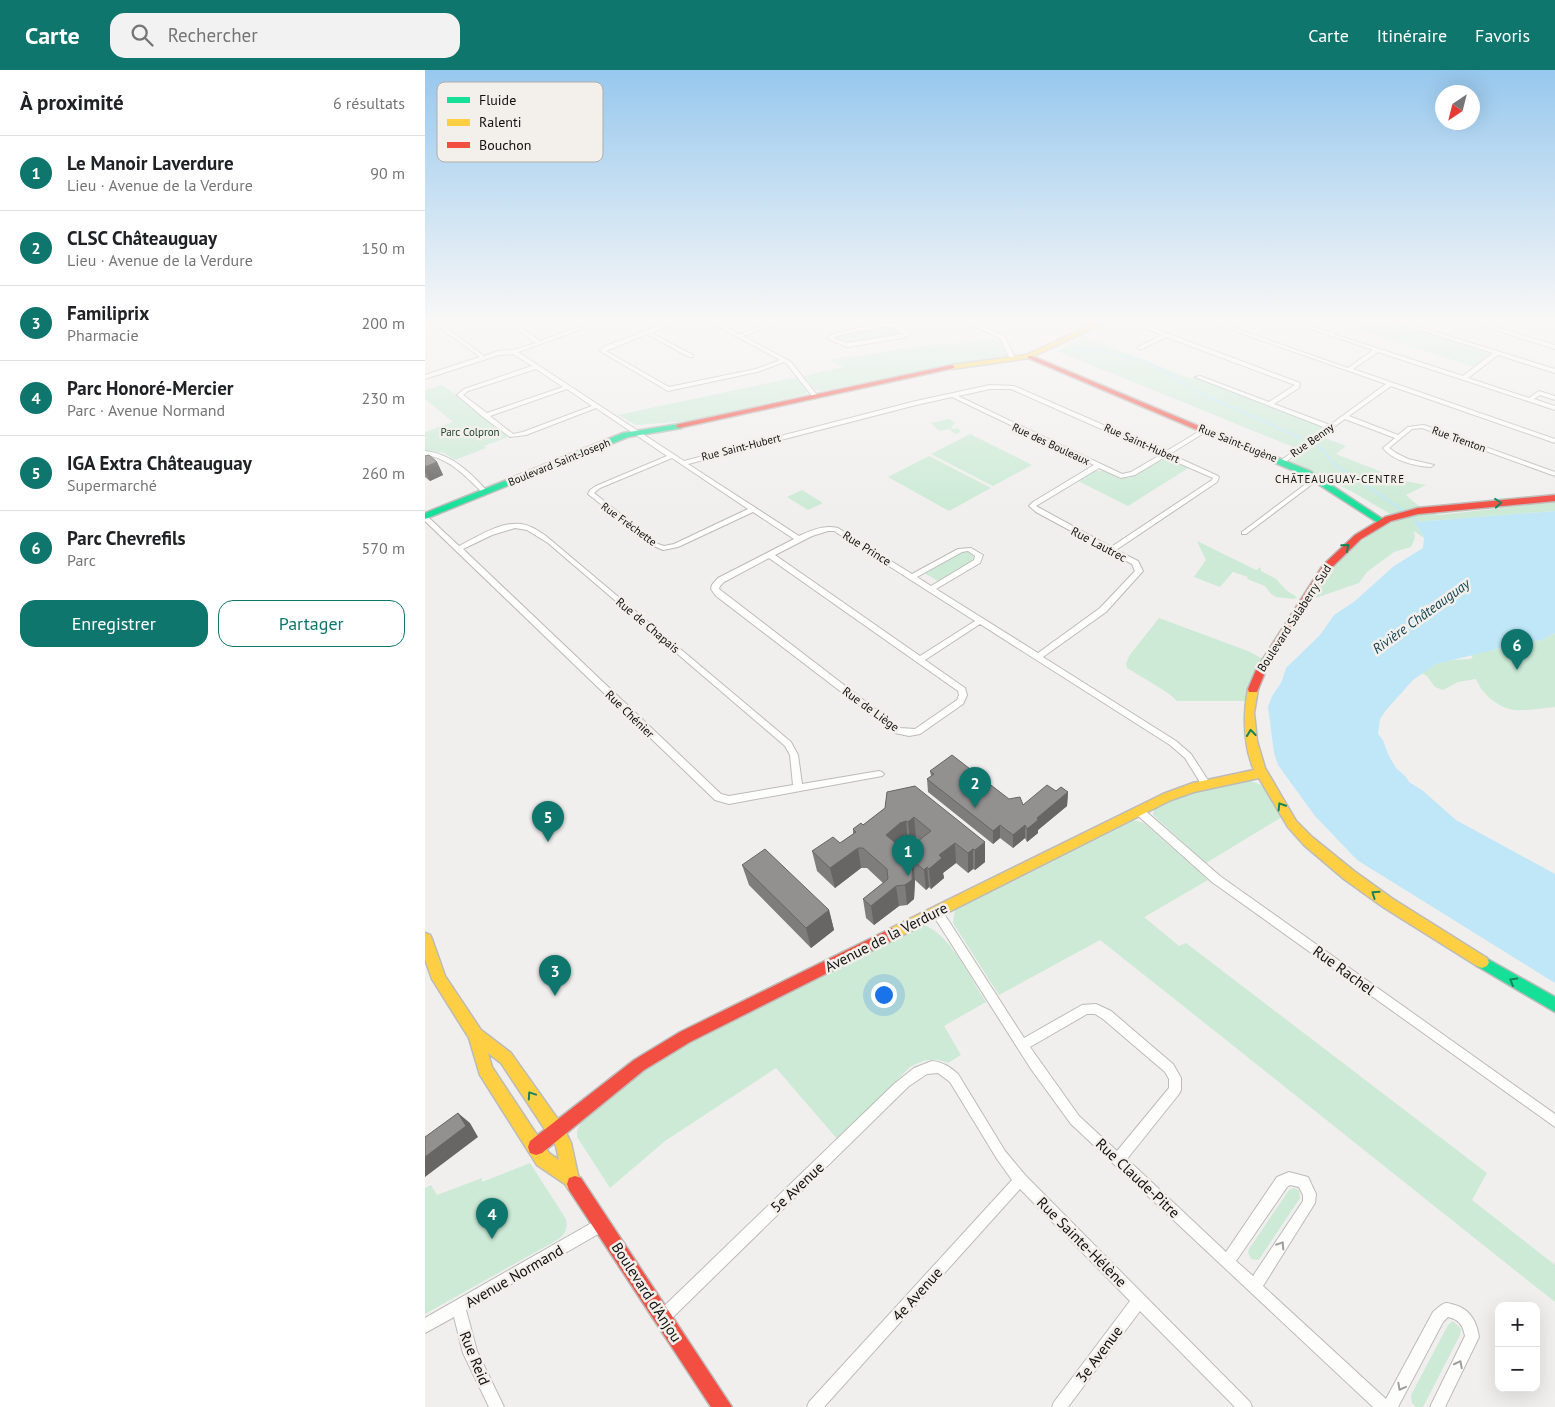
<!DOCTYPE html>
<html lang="fr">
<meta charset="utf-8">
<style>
:root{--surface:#fff;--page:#f2f2f2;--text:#202124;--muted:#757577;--line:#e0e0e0;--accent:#0f766e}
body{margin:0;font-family:"PT Sans",sans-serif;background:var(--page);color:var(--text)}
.controls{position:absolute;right:15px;bottom:15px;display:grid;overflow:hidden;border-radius:10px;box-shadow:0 5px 20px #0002}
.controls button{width:45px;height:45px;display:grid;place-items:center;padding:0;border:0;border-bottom:1px solid var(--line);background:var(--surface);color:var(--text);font:25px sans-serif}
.compass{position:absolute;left:1010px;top:15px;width:45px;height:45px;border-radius:50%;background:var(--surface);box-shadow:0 5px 20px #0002;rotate:215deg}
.you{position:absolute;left:458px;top:924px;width:18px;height:18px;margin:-12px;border:4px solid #fff;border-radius:50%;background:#1a73e8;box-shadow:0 0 0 8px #1a73e833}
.badge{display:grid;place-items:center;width:32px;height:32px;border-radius:50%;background:var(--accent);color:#fff;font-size:16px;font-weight:700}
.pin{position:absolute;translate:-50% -41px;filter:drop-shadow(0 1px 2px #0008)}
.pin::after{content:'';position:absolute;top:26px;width:18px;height:15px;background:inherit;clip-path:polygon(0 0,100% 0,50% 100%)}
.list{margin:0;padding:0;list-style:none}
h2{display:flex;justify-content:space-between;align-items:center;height:65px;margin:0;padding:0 20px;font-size:21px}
h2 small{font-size:16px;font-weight:400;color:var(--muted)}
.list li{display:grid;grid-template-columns:32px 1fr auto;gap:15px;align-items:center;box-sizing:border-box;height:75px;padding:0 20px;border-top:1px solid var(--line)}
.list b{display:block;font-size:19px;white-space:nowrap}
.list p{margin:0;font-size:16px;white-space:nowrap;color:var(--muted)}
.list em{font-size:16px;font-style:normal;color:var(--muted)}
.actions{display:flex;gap:10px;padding:15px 20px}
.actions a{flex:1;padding:11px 0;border:1px solid var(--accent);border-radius:15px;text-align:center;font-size:18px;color:var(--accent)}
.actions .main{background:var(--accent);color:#fff}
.icon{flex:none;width:28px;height:28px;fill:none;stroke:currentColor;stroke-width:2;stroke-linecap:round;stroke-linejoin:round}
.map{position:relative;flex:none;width:1130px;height:1337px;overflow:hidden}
header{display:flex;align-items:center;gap:30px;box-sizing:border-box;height:70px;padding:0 25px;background:var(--accent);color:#fff}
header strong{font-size:24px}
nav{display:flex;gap:28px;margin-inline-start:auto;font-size:18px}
.search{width:350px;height:45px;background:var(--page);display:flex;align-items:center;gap:12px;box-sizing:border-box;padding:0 18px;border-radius:15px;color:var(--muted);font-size:19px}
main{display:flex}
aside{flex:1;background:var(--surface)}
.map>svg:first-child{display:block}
.green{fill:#ccead6}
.water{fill:#bfe7f8}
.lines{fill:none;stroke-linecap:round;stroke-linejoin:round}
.stream{stroke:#bfe7f8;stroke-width:2}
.street-casing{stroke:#bcbbb9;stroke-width:2}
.fast-casing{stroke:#bcbbb9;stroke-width:3}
.slow-casing{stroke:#bcbbb9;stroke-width:3}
.jam-casing{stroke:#bcbbb9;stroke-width:3}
.street{fill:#fdfdfc;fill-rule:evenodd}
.fast{fill:#16e098;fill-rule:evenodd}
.slow{fill:#ffcf43;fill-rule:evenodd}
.jam{fill:#f24e42;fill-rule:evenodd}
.wall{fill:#7e7d7c;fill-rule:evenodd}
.shaded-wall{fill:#676665}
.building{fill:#939190;stroke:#676665;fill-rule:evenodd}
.oneway{stroke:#14835a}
.oneway2{stroke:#9f9f9d}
.labels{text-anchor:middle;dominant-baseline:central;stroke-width:5;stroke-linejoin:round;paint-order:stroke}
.far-park-label{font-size:11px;fill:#193f2b;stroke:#f3f0eb}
.far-street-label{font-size:11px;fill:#12110f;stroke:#f3f0eb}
.far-neighbourhood-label{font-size:11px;letter-spacing:1px;fill:#12110f;stroke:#f3f0eb}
.street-label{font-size:12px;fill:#12110f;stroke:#f3f0eb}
.water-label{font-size:14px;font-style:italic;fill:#144354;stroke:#f3f0eb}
.near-street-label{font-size:15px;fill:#12110f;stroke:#f3f0eb}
.key{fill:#f3f0eb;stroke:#b0ada9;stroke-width:1}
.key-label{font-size:14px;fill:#12110f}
</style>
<header>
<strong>Carte</strong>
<div class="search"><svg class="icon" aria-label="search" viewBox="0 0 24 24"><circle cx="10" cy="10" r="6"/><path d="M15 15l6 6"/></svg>Rechercher</div>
<nav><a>Carte</a><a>Itinéraire</a><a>Favoris</a></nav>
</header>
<main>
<aside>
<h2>À proximité<small>6 résultats</small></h2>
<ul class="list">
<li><span class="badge">1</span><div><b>Le Manoir Laverdure</b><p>Lieu · Avenue de la Verdure</p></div><em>90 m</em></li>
<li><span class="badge">2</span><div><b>CLSC Châteauguay</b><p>Lieu · Avenue de la Verdure</p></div><em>150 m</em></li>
<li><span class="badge">3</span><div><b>Familiprix</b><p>Pharmacie</p></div><em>200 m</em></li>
<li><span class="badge">4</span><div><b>Parc Honoré-Mercier</b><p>Parc · Avenue Normand</p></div><em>230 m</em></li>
<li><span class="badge">5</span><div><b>IGA Extra Châteauguay</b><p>Supermarché</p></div><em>260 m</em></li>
<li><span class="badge">6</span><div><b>Parc Chevrefils</b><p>Parc</p></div><em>570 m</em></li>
</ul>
<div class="actions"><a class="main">Enregistrer</a><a>Partager</a></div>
</aside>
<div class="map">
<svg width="1130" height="1337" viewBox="0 0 1130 1337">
<rect width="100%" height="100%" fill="#f1efed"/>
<path class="green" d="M930 251H964L1065 284 1049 297 923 256Z
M462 256 480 263 423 273 409 268 412 265Z
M661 267 766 309 770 307 894 355 897 358 888 365 893 369 898 367 921 376 911 384 980 411 1001 415 981 425C991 434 1000 443 1014 445L1130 432V441L990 452 999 468 989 461 990 468 986 477 969 482 942 502 934 513 888 529C906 491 937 467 974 449L926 421 866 391 878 381 632 281Z
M574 270 582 287 526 295 397 321 390 320 379 306 418 297 405 290 507 275Z
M372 307 382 322 381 324 263 351 211 355 193 345Z
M17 315 30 324H32L33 328 83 367 59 376 61 378 30 390 19 383 0 381V362L28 352 0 329V320Z
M524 349 530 352 526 359 533 358 536 362 530 364 524 359 514 361 506 353Z
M545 364 607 395 568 416 506 384Z
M504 386 566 418 524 441 463 407Z
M739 389 749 390 765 397 703 436 653 411 671 401H678L693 407 704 408Z
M377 420 398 433 383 440 362 427Z
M772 471 831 500 836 497V501L851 509 861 520 872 527 869 529 851 527 845 523 840 516 822 509 823 507 808 502 795 517 769 507 781 490Z
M543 482 548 486 547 491 513 511 501 504 500 503 535 483Z
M734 548 823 581 838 589 821 631H752C746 623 713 605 702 598L701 594 704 586Z
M1130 563V637C1117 638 1103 641 1090 640 1073 638 1057 624 1051 609L1033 612 1018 620 1010 617 1002 606 996 603 1011 594 1027 590 1046 589 1048 586 1044 585 1117 570Z
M823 710 839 716 857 747 781 793 728 745 729 739 759 725Z
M708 750 719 753 783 810 716 849 719 847 754 876 761 873 1062 1103 1047 1130 1130 1195V1232C978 1112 827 990 675 870L574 925 528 853 530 840Z
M499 855C526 865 545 908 561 932L519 956 536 985 523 993C509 987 498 990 485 997L413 1070 351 998 240 1071 185 1118 152 1067V1061L157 1050 233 989Z
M105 1093 141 1149C143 1159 140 1165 132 1170L0 1244V1118L6 1115 12 1125 57 1108V1112Z
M869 1118 874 1120 875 1128 835 1188 833 1190 826 1189 823 1182 824 1179 864 1120Z
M1028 1251 1036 1259 1035 1265 998 1337H991L987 1333 986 1325 1023 1255Z"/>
<path class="water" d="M1130 441V563L1117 570 1072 579 1011 594 988 610 962 639 955 649 953 664 958 670 963 684 971 698 981 707 984 712 997 720 1031 750 1130 804V913L932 790 890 746 853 695 849 683 843 637 847 626 856 613 861 598 895 565 909 545 930 531 969 496 998 478 999 468 990 452Z"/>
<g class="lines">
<path class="stream" d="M643 278 684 282 721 291 779 325 876 368
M893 375 909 394 979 441
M988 447 992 454"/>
<g class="street-casing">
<path id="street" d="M6 251H12L59 286 73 281 88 280 111 273 80 251H86L115 271 171 251H179L93 282 259 391 491 331 565 315 589 316 740 382 778 359H782V361L745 384 793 406 794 407 792 412 691 480 713 491 718 501 681 542 618 587 751 671 766 684 786 715 784 717H778L760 688 745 675 555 554 500 590 540 618 542 625 538 634 495 664 484 666 470 663 291 526 286 519 287 515 293 508 369 469 328 442 253 477 238 480 229 476 163 424 165 420 171 416 242 386 171 338 101 365 85 367 58 347 32 325 39 319 107 296 88 284 74 285 0 309V305L55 287ZM111 299 138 317 62 343 38 325 43 321ZM142 319 167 336 98 362 88 364 65 346ZM565 319H586L735 385 706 402 697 404 533 326ZM527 327 669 395 608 432 604 436 611 442 707 494 710 501 675 538 613 583 511 519 555 493 558 485 546 478 533 479 487 504 413 458C399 455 387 460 374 466L263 394 491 335ZM740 387 788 408 787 410 686 477 611 436 674 398 696 408 710 405ZM247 388 323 439 249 474 239 476 233 474 169 423 175 418ZM403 461H409L550 551 495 586 350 485 387 466ZM543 481 550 486 549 490 506 516 492 507 537 482ZM344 488 533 621 534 625 532 630 490 659 475 658 294 519 295 516 299 512Z
M247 251H255L226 263 268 285V287H264L222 264 181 281 244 317 331 299 355 290 283 251H289L314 264 351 251H359L318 266 366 292 392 325 387 326 362 294 359 292 332 302 243 321 175 281 178 277Z
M537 251H544L579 266 591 289 590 290 585 289 575 268Z
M701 251H709L875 313 874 318 849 334 905 355 961 314 781 251H789L923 298 948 280 863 251H871L904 262 921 251H927L908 264 1038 306 1068 283 967 251H975L1130 299V303L1073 285 1043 308 1104 328 1114 321 1130 326V330L1115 325 1109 329 1130 336V340L953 282 928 299 1130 369V373L966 316 924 346 973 365 983 357 999 355 1130 402V406L997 358 987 359 964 378 971 383 983 389 1009 395 1006 397C990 396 968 391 958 378L970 368 920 349 859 393H855V391L901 358 770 307 775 306 844 332 870 315 741 267 717 279H713V277L737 265Z
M1043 251H1051L1130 275V279Z
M1121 251H1130V254L1121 252Z
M458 253 470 254 486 264 478 268 422 277 401 268 411 263ZM458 257H467L479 264 422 273 408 268 414 265Z
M0 381C27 384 46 403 63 422L62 423H58C41 407 25 388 0 385Z
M894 407 896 408V410L886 415 821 464H817V462L882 413Z
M0 445 2 446 34 476C52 467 76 451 96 454 105 455 114 461 121 466L366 672 373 685 377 714 454 701 457 702 459 704 457 706 304 734 290 730 0 451ZM90 458 102 460 123 473 360 676 365 685 368 715 304 726 296 724 38 479 67 465Z
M714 737 717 738 795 806 1130 1044V1057L787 812 711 744 709 741 711 738Z
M512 838 516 839 599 968 657 935 671 934 686 941 748 994 756 1008V1020L754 1024 702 1089 801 1182 852 1107 864 1102 883 1107 891 1124 890 1133 838 1216 961 1329 1008 1242C1012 1239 1016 1234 1021 1233 1025 1233 1029 1235 1033 1236 1046 1241 1052 1253 1054 1267L1020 1337H1005L1040 1266C1038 1256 1034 1249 1023 1247L1018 1252 973 1337H948L646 1054 606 999 508 845 507 842 508 839ZM662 944H670L678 949 740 1002 744 1009V1018L692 1081 654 1046 605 977ZM865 1115 874 1117 878 1125V1131L828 1206 811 1191 862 1117Z
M507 991C518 992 525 997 533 1004L580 1081 600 1105 825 1332 827 1337H810L715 1241 643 1337H627L629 1332 705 1231 595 1119 399 1337H382L384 1332 587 1110 572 1089 525 1012 513 1003 502 1004 484 1016 243 1252 238 1254 233 1252 231 1247 233 1242 469 1014 489 998Z
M177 1147 182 1149 184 1154 182 1159 41 1240 52 1281 79 1337H64L38 1283 29 1247 0 1263V1248Z"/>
</g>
<g class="fast-casing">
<path id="fast" d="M254 354H257V358L203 367 0 449V443L198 363Z
M838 384H844L885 401 962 452 958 455 955 454 879 405 838 388Z
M1057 886 1130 927V942L1052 896 1050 892 1052 888Z"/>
</g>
<g class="slow-casing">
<path id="slow" d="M674 251H683L605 288 527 299 524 297 527 295 601 285Z
M828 615 833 619 829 643 832 671 840 698 871 751 887 767 929 801 968 829 1062 888 1064 892 1062 896 1057 898 1052 896 958 837 919 809 879 775 863 757 834 708 769 722 746 730 472 868 467 870 462 868 460 864 462 860 738 724 768 713 829 700C818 674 818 647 823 619Z
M0 863 5 865 7 869 20 906 56 960 86 983 137 1055 146 1073 153 1105 158 1114 156 1120 150 1122 144 1120 140 1114 112 1095 55 1005 44 968 7 909 0 889ZM63 983 76 993 125 1067 131 1076 134 1090 124 1083 67 997Z"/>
</g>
<g class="jam-casing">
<path id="jam" d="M603 286H607L845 386 838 388 603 288Z
M527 295 529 296V298L254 358 250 356 254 354Z
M1130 425V431L993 444 966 451 936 469 905 499 841 600 832 622H824L823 619 831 600 898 495 930 465 960 447 993 438Z
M467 858 472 860 474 864 472 868 265 972 219 1000 117 1083 111 1085 105 1083 103 1077 105 1071 209 990 255 962Z
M150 1106 156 1108 307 1337H286L144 1120 142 1114 144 1108Z"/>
</g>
<use href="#street" class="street"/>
<use href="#fast" class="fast"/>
<use href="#slow" class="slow"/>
<use href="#jam" class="jam"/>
</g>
<path class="wall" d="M0 386 12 392 18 405 5 411 0 407Z
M505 701 584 729 598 735 631 721 643 722 642 736 613 760V763L602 772 600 768 588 778 575 768 568 774 503 722 502 709 506 706Z
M462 722 560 772V792L550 800 548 799 543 803 531 793 518 803 519 808 506 819 504 817 501 820 490 810 489 829 482 835 474 836 449 855 441 848 438 829 458 813 442 798H436L410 818 392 801 387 781 415 773 428 764V759L438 755 460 738ZM491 767 495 770 480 781 474 776 483 771 485 772Z
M317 795 404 840 409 860 386 878 324 815Z"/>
<path class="shaded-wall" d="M12 392 18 405 5 411 0 402V397Z
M643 722 642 736 613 760V763L602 772V759L612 748Z
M489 747 491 767 485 772 483 752Z
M481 751 483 771 478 774 463 785 461 765 475 753Z
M575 755V768L568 774V761Z
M600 755V768L588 778V765Z
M560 772V792L550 800V780Z
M530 773 531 793 518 803 519 808 506 819 504 799 514 785Z
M433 778 436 798 410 818 405 798Z
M548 779V799L543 803V783Z
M488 790 490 810 489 829 482 835 480 815Z
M502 797 504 817 501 820 499 800Z
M471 816 474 836 449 855 446 836Z
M404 840 409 860 386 878 381 858Z
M33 1043 45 1053 53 1067 0 1107V1087Z"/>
<path class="building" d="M4 385 12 392 0 397V386Z
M527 685 584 729 595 727 598 735 622 715 631 721 636 717 643 722 612 748 613 750 602 759 600 755 588 765 575 755 568 761 502 709 509 704 505 701Z
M490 716 560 772 550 780 548 779 543 783 530 773 514 785 517 788 504 799 502 797 499 800 488 790 487 810 480 815 471 816 446 836 438 829 463 809 462 799 438 778H433L405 798 387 781 408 767 415 773 431 762 428 759 436 753 438 755 460 738 462 722ZM489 747 506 761 480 781 461 765 475 753 481 751 483 752Z
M340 779 404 840 381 858 317 795Z
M33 1043 41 1056 0 1087V1067Z"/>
<defs><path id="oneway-chevron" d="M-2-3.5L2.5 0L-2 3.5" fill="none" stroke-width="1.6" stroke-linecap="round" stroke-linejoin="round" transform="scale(1.25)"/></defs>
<g class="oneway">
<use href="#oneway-chevron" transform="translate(1073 433) rotate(-5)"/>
<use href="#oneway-chevron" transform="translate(921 477) rotate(-40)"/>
<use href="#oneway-chevron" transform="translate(826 663) rotate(-96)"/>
<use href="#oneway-chevron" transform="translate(856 736) rotate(-122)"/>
<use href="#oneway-chevron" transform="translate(950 824) rotate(-145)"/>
<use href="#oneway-chevron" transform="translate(1088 911) rotate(-150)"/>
<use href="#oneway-chevron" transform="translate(106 1025) rotate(-124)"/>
</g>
<g class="oneway2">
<use href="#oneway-chevron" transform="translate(856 1175) rotate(-57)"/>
<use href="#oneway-chevron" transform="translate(1034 1294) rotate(-63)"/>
<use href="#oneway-chevron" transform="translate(976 1317) rotate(118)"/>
</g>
<linearGradient id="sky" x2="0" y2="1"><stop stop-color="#97c8ee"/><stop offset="0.57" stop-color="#f9f8f7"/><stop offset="1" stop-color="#f9f8f7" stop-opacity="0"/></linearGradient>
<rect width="1130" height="439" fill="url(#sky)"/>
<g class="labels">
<g class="far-park-label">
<text x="45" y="362">Parc Colpron</text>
</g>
<g class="far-street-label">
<text transform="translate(1034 369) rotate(20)">Rue Trenton</text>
<text transform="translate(887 370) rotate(-35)">Rue Benny</text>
<text transform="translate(717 373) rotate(24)">Rue Saint-Hubert</text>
<text transform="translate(813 373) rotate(22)">Rue Saint-Eugène</text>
<text transform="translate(626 374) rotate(25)">Rue des Bouleaux</text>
<text transform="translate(316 377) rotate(-14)">Rue Saint-Hubert</text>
<text transform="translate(134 392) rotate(-22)">Boulevard Saint-Joseph</text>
<text transform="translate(204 454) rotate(36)">Rue Fréchette</text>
</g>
<g class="far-neighbourhood-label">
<text x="915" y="409">CHÂTEAUGUAY-CENTRE</text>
</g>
<g class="street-label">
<text transform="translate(674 474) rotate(28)">Rue Lautrec</text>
<text transform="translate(442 478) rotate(32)">Rue Prince</text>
<text transform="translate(869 548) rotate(-57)">Boulevard Salaberry Sud</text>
<text transform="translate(223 555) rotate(40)">Rue de Chapais</text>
<text transform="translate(446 639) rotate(36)">Rue de Liège</text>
<text transform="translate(205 644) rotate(44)">Rue Chénier</text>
</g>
<g class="water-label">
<text transform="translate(996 546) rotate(-36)">Rivière Châteauguay</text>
</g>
<g class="near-street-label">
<text transform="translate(461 867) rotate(-27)">Avenue de la Verdure</text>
<text transform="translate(919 900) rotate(36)">Rue Rachel</text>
<text transform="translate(713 1108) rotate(43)">Rue Claude-Pitre</text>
<text transform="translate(372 1117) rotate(-43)">5e Avenue</text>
<text transform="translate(657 1172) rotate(45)">Rue Sainte-Hélène</text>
<text transform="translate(89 1206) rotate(-30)">Avenue Normand</text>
<text transform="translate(222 1222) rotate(57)">Boulevard d'Anjou</text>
<text transform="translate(492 1224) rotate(-48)">4e Avenue</text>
<text transform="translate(674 1284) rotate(-53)">3e Avenue</text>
<text transform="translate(50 1288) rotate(68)">Rue Reid</text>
</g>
</g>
<rect x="12" y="12" width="166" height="80" rx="8" class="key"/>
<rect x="22" y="27" width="23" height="6" fill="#16e098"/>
<rect x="22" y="49" width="23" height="7" fill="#ffcf43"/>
<rect x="22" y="72" width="23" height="6" fill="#f24e42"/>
<g class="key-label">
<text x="54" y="35">Fluide</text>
<text x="54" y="57">Ralenti</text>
<text x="54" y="80">Bouchon</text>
</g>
</svg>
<div class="controls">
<button>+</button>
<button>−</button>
</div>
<svg class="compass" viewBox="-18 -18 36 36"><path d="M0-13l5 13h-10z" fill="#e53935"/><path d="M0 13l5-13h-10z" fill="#757577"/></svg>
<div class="you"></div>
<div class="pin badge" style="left:483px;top:806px">1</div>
<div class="pin badge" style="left:550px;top:738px">2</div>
<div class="pin badge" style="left:130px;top:926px">3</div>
<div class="pin badge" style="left:67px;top:1169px">4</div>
<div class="pin badge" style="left:123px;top:772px">5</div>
<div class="pin badge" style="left:1092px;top:600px">6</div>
</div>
</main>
